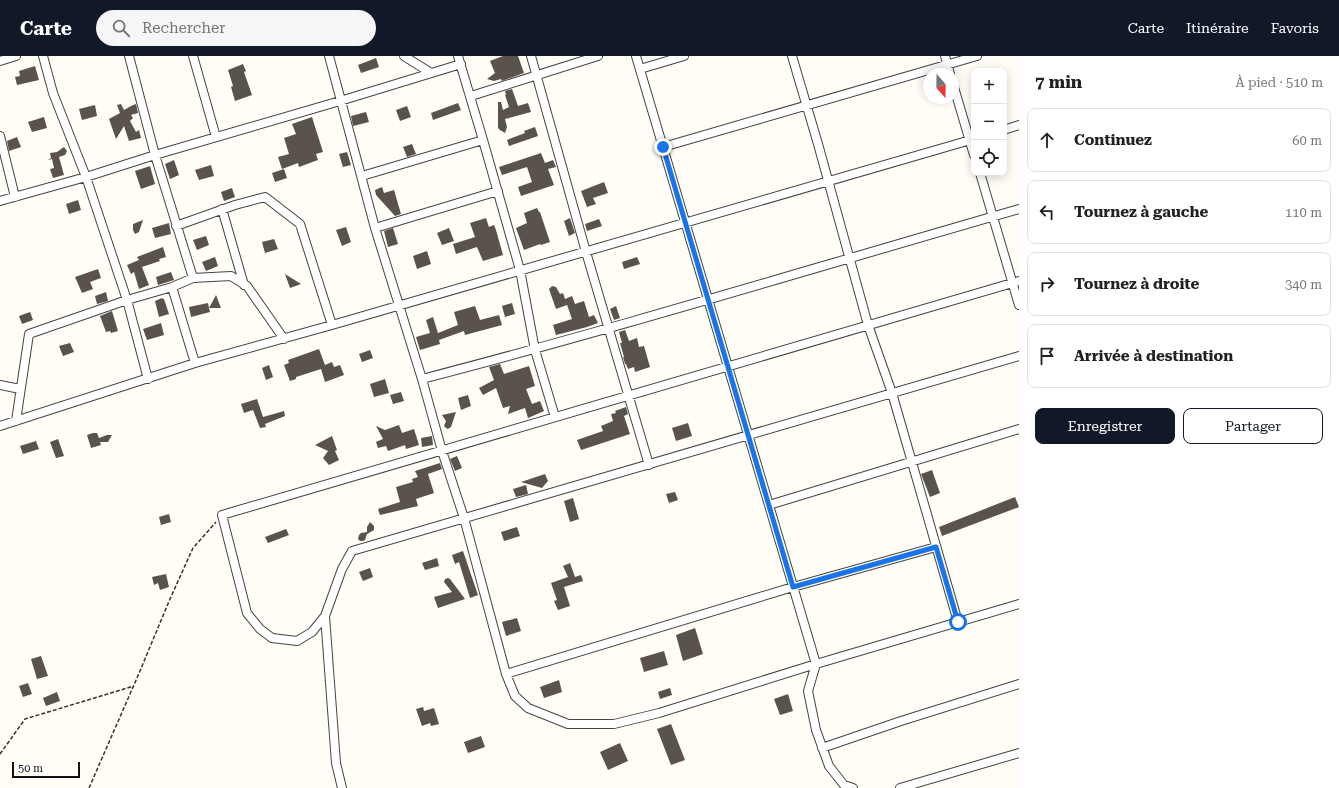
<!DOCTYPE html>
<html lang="fr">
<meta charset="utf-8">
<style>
:root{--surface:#fff;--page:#f6f6f6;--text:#202124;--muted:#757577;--line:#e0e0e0;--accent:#111827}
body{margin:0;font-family:"Roboto Serif",serif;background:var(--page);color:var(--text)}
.controls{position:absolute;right:12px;top:12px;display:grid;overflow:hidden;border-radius:8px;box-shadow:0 2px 10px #0003}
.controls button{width:36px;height:36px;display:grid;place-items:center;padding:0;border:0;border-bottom:1px solid var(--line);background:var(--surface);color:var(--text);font:20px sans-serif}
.compass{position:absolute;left:923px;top:12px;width:36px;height:36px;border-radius:50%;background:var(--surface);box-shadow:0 2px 10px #0003;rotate:160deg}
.scale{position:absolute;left:12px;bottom:10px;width:68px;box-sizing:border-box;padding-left:4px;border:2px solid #111;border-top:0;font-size:11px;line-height:14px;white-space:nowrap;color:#111;-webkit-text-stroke:3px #fff;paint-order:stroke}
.stop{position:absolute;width:12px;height:12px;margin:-9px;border:3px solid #1a73e8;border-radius:50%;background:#fff}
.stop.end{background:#1a73e8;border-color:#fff;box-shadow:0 1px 4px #0008}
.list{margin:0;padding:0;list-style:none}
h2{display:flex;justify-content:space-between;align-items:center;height:52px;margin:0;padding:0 16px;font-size:17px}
h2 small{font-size:13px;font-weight:400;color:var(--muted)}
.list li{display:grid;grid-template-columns:26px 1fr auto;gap:12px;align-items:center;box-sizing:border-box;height:64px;margin:0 8px 8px;padding:0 8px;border:1px solid var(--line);border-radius:8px}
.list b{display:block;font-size:15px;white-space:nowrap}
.list em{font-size:13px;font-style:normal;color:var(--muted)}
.actions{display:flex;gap:8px;padding:12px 16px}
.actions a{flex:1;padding:9px 0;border:1px solid var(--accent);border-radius:8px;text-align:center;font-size:14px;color:var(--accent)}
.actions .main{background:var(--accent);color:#fff}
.icon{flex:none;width:22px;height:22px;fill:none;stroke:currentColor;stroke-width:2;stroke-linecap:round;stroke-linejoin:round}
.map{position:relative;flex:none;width:1019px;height:732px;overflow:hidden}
header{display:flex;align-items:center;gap:24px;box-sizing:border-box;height:56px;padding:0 20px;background:var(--accent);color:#fff}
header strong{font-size:19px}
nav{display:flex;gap:22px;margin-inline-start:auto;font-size:14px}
.search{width:280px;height:36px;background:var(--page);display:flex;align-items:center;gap:10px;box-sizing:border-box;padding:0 14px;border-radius:22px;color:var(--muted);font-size:15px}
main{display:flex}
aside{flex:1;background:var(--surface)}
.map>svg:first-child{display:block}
.building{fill:#5a524d}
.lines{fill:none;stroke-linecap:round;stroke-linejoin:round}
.street-casing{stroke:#444;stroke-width:10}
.path{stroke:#333;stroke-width:1.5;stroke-dasharray:4 2;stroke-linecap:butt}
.street{stroke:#fff;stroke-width:8}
.route{stroke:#1a73e8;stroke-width:5}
</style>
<header>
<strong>Carte</strong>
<div class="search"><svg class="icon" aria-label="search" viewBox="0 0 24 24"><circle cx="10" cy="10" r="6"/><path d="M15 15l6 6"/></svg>Rechercher</div>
<nav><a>Carte</a><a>Itinéraire</a><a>Favoris</a></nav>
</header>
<main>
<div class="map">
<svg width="1019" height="732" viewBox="0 0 1019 732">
<rect width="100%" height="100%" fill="#fffdf5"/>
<path class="building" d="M503 0H518L524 17 502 25 501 23 494 25 487 23 495 17 490 5Z
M376 2 379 11 361 17 358 9Z
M243 8 246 15 244 16 252 39 235 45 231 31 233 30 228 14Z
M35 10 39 24 17 29 15 21 20 20 19 15Z
M512 33 518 50 528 47 531 56 505 63 507 71 505 77 500 74 498 72V46H501L503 54 509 51 505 39H506L505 35Z
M458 47 461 54 433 64 431 57Z
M121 48 124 54 131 50 136 48 138 57 131 59 133 62 130 65 136 76 139 74 141 82 129 85 124 70 116 83 109 63 120 57 117 49Z
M95 49 97 60 82 64 79 53Z
M407 50 411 61 400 65 396 54Z
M366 56 369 66 353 70 351 60Z
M44 61 47 72 32 76 28 66Z
M312 61 323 96 316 98 318 104 299 111 298 107 282 113 278 101 289 98 284 82 296 78 292 68Z
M535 71 538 80 509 90 507 84 525 77 524 75Z
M17 81 21 91 9 95 7 85Z
M412 88 416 98 407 101 403 91Z
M64 91 67 95 65 99 59 101 64 119 53 122 50 113 54 112 52 103 48 104 51 102 50 97 57 96Z
M347 96 351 109 343 111 339 98Z
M541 97 545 107 553 104 556 111 548 113 554 129 521 140 518 131 532 126 527 111 502 119 499 111Z
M174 104 179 119 170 123 165 108Z
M211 109 214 120 199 124 195 114Z
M150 110 155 128 141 133 135 115Z
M284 113 287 122 275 126 272 117Z
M604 126 608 137 593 142 596 148 587 151 581 135Z
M382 131 384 137 394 134 401 158 395 160 376 139 375 134Z
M232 132 235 141 224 145 221 136Z
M78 144 81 154 69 158 66 148Z
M537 152 539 156H540L550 186 541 189 540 188 524 194 516 172 527 167 524 157Z
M486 162 489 171 494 169 496 174 503 199 483 205 477 191 456 198 453 188 475 181 470 167Z
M570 162 575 177 569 180 564 165Z
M599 163 602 170 587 175 585 168Z
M143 164 139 176 135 178 133 174V168Z
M169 167 171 178 155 182 152 172Z
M346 171 351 186 342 190 336 174Z
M393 172 398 188 388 191 384 175Z
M449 172 454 185 442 189 437 177Z
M206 180 209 189 197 194 193 184Z
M274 183 278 193 265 197 262 186Z
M163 191 166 201 159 203 160 205 142 211 149 229 139 233 134 216 131 218 127 209 139 204 137 201Z
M427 195 431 208 417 213 413 200Z
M215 201 218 210 206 215 202 206Z
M637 201 640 208 624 213 622 206Z
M98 213 101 222 90 226 93 233 82 237 75 221Z
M171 216 174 224 158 229 156 221Z
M285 218 301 228 290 232Z
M552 230 556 231 560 238 563 237 567 249 556 253 549 233Z
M106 236 108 245 97 248 95 240Z
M216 239 221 252H209L210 256 191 261 189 251 208 247 209 252Z
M572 240 575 248 584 245 589 261 594 259 598 267 587 271 556 279 553 269 572 263 565 243Z
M162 242 163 243H164L169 258 159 261 155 245Z
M512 247 515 258 505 261 502 250Z
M475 250 480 264 499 259 502 269 465 279 464 275 439 284 440 288 420 294 416 281 430 277 426 264 433 261 438 277 458 269 454 256Z
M616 250 620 262 614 264 610 253Z
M112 255 118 275 111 277 110 275 106 276 100 260Z
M30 256 33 264 22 268 19 260Z
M161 267 164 279 147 284 143 273Z
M625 274 629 285 637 282 639 291 644 290 650 311 635 316 634 311 628 313 626 308H625L623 301H624L620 287H622L619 276Z
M70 287 74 296 63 300 59 290Z
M319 293 325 309 332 306 334 311 340 309 344 319 325 326 321 313 296 321V323L290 325 284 309 289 307 288 304Z
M370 294 373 302 362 306 359 298Z
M500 308 504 318 529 310 535 330 526 333 532 348 540 345 544 355 528 362 525 352 508 358 510 350 503 352 496 332 483 339 479 332 494 324 489 311Z
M269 309 273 321 266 324 262 312Z
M385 323 389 337 374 341 370 328Z
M401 336 404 345 393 348 390 339Z
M468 339 471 350 461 354 458 342Z
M257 343 263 361 284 355 285 360 265 368 266 371 260 372 253 354 244 357 241 348Z
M626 351 628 358 624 360 630 378 581 394 577 384 603 375 601 370 613 365 611 358 616 357 615 355Z
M456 356 451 371 448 373 446 372 444 370 446 365 442 359Z
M688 367 692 380 676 385 672 372Z
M399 369 402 377 414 373 419 389 406 393 405 389 388 395 386 390 378 392 376 386 383 383 376 370 385 374Z
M93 377H97L99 382 107 379H112L108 386H100L101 389 91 392 87 379Z
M332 380 337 394 335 395 339 404 329 409 323 402 328 395 315 389Z
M432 380 433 389 422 391 421 382Z
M58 383 64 400 56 402 50 386Z
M36 385 39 393 23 398 20 390Z
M457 400 462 412 455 415 450 403Z
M440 407 442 413 428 418 434 437 416 443 418 450 380 459 378 453 400 446 396 431 413 426 412 423 418 421 415 415Z
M932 414 940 437 930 441 921 418Z
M545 418 548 425 542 432 521 426Z
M526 429 528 438 516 441 513 433Z
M675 436 678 444 669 447 666 438Z
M1015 441 1019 451 942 480 939 471Z
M573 442 579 463 570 466 564 445Z
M169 458 171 466 161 469 159 461Z
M370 466 374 470V474L367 478 365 484 363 485H360L358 483 359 479 361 477 367 476V471Z
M517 471 520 480 504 485 501 476Z
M286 473 289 479 268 487 265 481Z
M463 495 478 539 470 542 459 506 455 508 452 499Z
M437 502 439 510 425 514 422 507Z
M570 507 575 521 581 519 583 525 564 531 570 550 558 554 554 545 557 544 551 527 568 521 563 510Z
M370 512 373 521 363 525 359 516Z
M166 518 169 531 160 534 158 527 154 529 152 521Z
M448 522 450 523 465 543 438 552 434 541 452 536 444 526 445 523Z
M517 562 521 575 506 580 502 566Z
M695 572 703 598 683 605 676 579Z
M664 595 668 609 644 616 640 602Z
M41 600 48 620 37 623 31 603Z
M559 624 562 636 544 642 540 631Z
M28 627 32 638 23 641 19 630Z
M670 632 672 639 660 643 658 636Z
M57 636 60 645 46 650 43 642Z
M788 638 793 655 780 659 774 643Z
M423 651 424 655 434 652 439 668 431 670 430 667 422 670 416 653Z
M671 668 685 704 671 709 657 673Z
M481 680 485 691 468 697 464 686Z
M620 687 628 705 608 714 600 696Z"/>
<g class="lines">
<g class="street-casing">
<path id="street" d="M43 0 53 37 86 121 127 244 148 323
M129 0 155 99 193 222
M193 0 216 81
M329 0 375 172 422 323 442 395 464 462 506 618 515 640 528 652 568 668H614L659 657 816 608 1019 548
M404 0 431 17
M458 0 483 84 520 214 535 294 555 361
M531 0 586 196 649 409
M636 0 816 608 808 635 816 674 829 710 844 729 853 732
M792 0 818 88 868 269 892 337 958 566
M945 0 950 18
M0 5 16 0
M640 13 684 0
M953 28 974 99
M471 40 598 0
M1004 74 1019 69
M0 80 15 141
M663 91 977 0
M980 117 1019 249
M362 120 483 84
M0 145 86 121 155 99 340 45 461 8
M222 153 244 229
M176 170 235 149 265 141 300 168 332 269
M375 172 498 135
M1019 225 222 459 247 557 260 573 272 582 297 585 312 576 325 560 342 513 352 495 1019 300
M172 231 195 307
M422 323C622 271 820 210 1019 153
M0 329 20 333
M16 365 29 278 127 244 172 231 193 222 231 220 247 230 284 283
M0 370 195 307 332 269 974 83
M769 449 1019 373
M325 560 336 707 342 732
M506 618 793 531 936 491
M822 692 901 665 1019 628
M900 732 1019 697"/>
</g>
<path class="path" d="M0 698 25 663 134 630
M89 732 137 622 170 543 193 492 216 466"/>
<use href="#street" class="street"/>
</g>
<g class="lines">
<path class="route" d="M663 91 793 531 936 491 958 566"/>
</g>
</svg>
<div class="controls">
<button>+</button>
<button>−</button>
<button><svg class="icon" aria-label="locate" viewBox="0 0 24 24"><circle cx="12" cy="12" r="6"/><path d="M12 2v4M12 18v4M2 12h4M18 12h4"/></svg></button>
</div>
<svg class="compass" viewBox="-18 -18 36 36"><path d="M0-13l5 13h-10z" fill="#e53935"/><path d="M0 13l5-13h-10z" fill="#757577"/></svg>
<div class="scale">50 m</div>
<div class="stop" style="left:958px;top:566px"></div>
<div class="stop end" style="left:663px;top:91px"></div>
</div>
<aside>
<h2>7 min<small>À pied · 510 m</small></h2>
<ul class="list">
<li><svg class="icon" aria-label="ahead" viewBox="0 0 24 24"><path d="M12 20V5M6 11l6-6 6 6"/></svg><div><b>Continuez</b></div><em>60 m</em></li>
<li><svg class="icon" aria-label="left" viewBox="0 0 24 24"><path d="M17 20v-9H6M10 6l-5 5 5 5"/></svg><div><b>Tournez à gauche</b></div><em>110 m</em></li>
<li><svg class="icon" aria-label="right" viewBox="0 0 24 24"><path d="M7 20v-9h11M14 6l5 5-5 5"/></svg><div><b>Tournez à droite</b></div><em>340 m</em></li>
<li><svg class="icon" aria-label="arrive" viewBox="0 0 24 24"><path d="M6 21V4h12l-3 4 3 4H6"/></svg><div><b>Arrivée à destination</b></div></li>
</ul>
<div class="actions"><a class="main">Enregistrer</a><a>Partager</a></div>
</aside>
</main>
